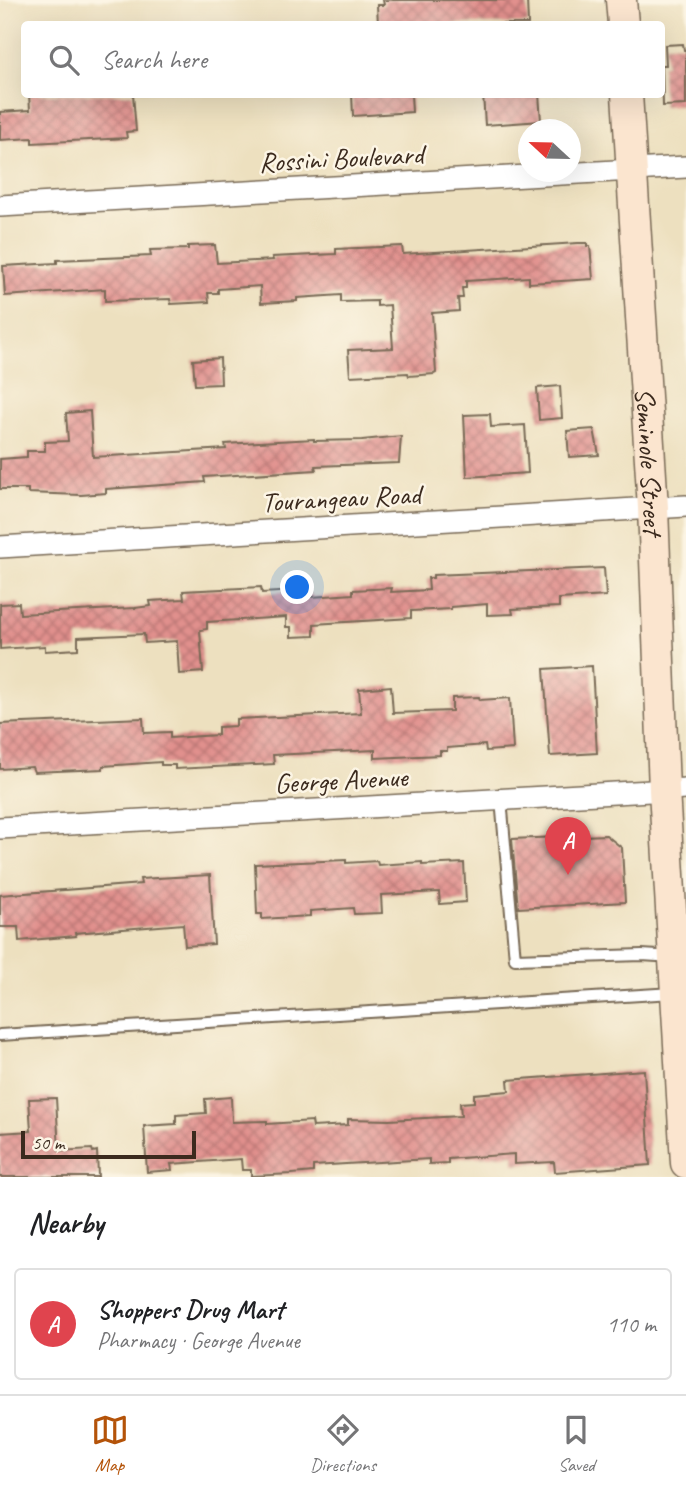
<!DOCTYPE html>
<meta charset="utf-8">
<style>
:root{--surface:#fff;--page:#f2f2f2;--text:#202124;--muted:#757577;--line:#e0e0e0;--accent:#b45309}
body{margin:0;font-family:Caveat,sans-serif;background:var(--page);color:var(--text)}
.compass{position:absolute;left:518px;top:119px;width:63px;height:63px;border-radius:50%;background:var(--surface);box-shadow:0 7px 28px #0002;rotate:292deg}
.scale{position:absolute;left:21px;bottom:18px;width:175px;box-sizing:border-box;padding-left:7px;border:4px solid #3b2a1e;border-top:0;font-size:19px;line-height:24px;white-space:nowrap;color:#3b2a1e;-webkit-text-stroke:5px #fcf5e5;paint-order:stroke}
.you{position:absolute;left:298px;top:588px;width:24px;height:24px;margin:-18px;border:5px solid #fff;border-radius:50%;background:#1a73e8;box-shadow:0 0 0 10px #1a73e833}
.badge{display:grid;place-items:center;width:46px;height:46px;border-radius:50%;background:var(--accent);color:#fff;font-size:23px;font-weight:700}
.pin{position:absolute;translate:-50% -58px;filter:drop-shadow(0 2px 4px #0008)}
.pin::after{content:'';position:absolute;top:37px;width:24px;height:21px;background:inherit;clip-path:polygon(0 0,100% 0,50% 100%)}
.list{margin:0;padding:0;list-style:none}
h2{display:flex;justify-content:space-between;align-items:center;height:91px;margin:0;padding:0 28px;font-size:30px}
h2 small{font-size:23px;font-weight:400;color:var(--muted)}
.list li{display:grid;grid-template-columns:46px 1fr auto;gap:21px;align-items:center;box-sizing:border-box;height:112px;margin:0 14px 14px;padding:0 14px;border:2px solid var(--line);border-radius:7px}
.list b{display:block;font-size:26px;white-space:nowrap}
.list p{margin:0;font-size:23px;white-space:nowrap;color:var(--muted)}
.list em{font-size:23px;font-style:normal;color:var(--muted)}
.icon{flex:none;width:38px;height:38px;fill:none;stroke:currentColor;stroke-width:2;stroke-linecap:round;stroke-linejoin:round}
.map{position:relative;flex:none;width:686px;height:1177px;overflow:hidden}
.search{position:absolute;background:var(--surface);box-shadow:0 7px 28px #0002;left:21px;right:21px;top:21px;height:77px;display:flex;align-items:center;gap:18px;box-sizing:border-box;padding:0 24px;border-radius:7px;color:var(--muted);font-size:26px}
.sheet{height:217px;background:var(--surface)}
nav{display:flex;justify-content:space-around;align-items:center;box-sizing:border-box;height:98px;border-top:2px solid var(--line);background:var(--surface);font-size:19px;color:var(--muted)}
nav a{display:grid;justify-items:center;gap:4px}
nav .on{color:var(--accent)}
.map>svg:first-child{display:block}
.building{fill:url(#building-cross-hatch)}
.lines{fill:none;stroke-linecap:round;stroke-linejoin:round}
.lane-casing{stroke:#796a56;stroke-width:14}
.street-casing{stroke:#796a56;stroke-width:24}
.secondary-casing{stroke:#796a56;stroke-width:33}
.lane{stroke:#fff;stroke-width:10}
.street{stroke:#fff;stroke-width:21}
.secondary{stroke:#fbe5cf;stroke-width:30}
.labels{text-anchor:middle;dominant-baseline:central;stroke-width:5;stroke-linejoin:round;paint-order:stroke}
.street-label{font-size:28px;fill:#3b2a1e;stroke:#fcf5e5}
</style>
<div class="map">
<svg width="686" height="1177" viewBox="0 0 686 1177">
<defs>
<pattern id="building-cross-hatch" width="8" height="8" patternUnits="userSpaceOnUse" patternTransform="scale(1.75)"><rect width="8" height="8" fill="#e1908d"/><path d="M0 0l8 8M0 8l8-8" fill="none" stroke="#b87673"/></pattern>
</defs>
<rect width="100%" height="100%" fill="#fcf5e5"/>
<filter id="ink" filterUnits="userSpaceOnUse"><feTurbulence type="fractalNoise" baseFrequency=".0143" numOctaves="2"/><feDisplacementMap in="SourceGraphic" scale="14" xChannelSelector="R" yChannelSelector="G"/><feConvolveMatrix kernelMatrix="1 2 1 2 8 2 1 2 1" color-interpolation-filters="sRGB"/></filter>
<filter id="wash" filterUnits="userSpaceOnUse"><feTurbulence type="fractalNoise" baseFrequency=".00686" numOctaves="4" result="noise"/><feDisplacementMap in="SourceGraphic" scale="28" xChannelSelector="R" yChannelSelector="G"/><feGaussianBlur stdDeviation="1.57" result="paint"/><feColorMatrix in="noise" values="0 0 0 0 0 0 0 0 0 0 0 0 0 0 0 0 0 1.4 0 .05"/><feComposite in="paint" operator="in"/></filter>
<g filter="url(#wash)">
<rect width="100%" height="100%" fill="#ede0bf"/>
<g id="blocks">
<path class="building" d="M383 0H527L528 24H378L377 5H384Z
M683 44 684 50H686V105L663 106 662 65H666L665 45Z
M29 94H133L136 131 126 132 127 138 32 143V138L0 140V112L30 110Z
M352 94H411L412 112 353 116Z
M483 94H539L541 121 485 125Z
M578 243H587V246H590L593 279 529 283V277L466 281V288H462L463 298H458L459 311 432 313 436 373 434 374 409 376 408 373 350 376 348 350 393 348 390 305 377 306V301L341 302V295L297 298V301L261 303 260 286 218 289V293H208L209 302 171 304 170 299 105 301V289L5 296 3 266 57 263V260L151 256 150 250 188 249V246L215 245 217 263 273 260 272 257 336 254V249L402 246 403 254Z
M220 358 221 384 195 385 193 360Z
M560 386 562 418 539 420 537 388Z
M90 411 93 457 226 449 225 444 259 442 314 439V441L362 440 401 436 399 463 315 466 316 470 204 477 205 482 106 489V493L81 495 28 493V489H0V459L27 457V451H45V442L68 441 66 413Z
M490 414 491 427 525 425 528 473 467 477 464 415Z
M594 429 599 455 569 457 567 431Z
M604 568 606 596 559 599V607L512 609 513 614 487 615V604L451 607V609L411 611V618L314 624V636L291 637V627H286V617L207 622V629L200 630 203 672 179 674 177 641 145 643 144 634 78 637V649L45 651V646L0 649V604L19 603 20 614 135 608 151 606 150 601 184 599 183 591 261 587 262 593 296 591V595L312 594V597L353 594V590L392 588 391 592 429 590 428 578H433V575Z
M592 666 597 753 550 756 544 669Z
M391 686 393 713 452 711V698L479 697 480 700 510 698 513 749 486 751 485 745 447 748V751H440V755L375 758V750L273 755 274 764 175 769V765H161V762L103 766V769L34 772 32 767 0 769V724L143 718 144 733 170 732V738L218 735V727L236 726V719L361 713 359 689Z
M606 835 622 848 625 902 518 908 512 839Z
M346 860V863L377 861 378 865 422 862V865L464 863 466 902 440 904 439 892 381 895 382 913 354 914 353 908 310 911V916L262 919V914H257L255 864Z
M210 875 214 944 185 946 183 924 75 933 76 936 19 941 18 927H0V895L141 884 140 879Z
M644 1070 650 1165 555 1172 554 1162 514 1164V1154L448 1159V1163L429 1164V1159L313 1166V1172L292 1174 251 1176V1170H242L241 1159 171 1164 172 1170 147 1172 144 1126 176 1124V1115L206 1113 205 1099 231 1097 232 1122 267 1121V1124L312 1121 313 1127 348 1125V1119L389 1120 461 1116 460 1103 474 1102V1094L509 1091 508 1080Z
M56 1098 59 1151 92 1149 93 1152 97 1151 98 1177H0V1133L31 1131 29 1099Z"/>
</g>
</g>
<g filter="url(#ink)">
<use href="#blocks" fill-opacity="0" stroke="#796a56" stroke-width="2"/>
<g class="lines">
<g class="lane-casing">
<path id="lane" d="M501 799 515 959 642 955 673 957
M0 1035 673 993"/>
</g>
<g class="street-casing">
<path id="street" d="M0 206 686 167
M0 547 686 506
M0 828 686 789"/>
</g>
<g class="secondary-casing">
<g id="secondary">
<path d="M621 0 623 24"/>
<path id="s1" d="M627 94 653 508 664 790 686 1163"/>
</g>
</g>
<use href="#lane" class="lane"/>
<use href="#street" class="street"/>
<use href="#secondary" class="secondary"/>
</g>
</g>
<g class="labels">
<g class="street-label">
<text transform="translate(341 158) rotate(-3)">Rossini Boulevard</text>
<text stroke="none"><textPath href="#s1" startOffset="368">Seminole Street</textPath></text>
<text transform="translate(341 498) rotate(-3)">Tourangeau Road</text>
<text transform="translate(341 780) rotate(-3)">George Avenue</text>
</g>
</g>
</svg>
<svg class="compass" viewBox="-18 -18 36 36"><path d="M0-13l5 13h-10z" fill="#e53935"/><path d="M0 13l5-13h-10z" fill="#757577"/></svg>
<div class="scale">50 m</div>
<div class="you"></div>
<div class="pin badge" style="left:568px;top:875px;background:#e0444e">A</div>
<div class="search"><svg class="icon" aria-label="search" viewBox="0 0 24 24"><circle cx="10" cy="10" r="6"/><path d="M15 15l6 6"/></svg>Search here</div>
</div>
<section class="sheet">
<h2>Nearby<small></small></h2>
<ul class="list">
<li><span class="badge" style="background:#e0444e">A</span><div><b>Shoppers Drug Mart</b><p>Pharmacy · George Avenue</p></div><em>110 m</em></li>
</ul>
</section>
<nav>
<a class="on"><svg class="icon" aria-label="map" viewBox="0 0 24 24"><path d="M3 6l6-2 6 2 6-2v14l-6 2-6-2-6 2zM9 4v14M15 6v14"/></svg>Map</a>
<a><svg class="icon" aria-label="directions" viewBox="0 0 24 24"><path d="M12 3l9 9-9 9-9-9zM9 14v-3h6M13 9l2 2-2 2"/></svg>Directions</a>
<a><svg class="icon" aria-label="saved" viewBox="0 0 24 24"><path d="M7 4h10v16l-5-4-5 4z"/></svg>Saved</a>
</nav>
